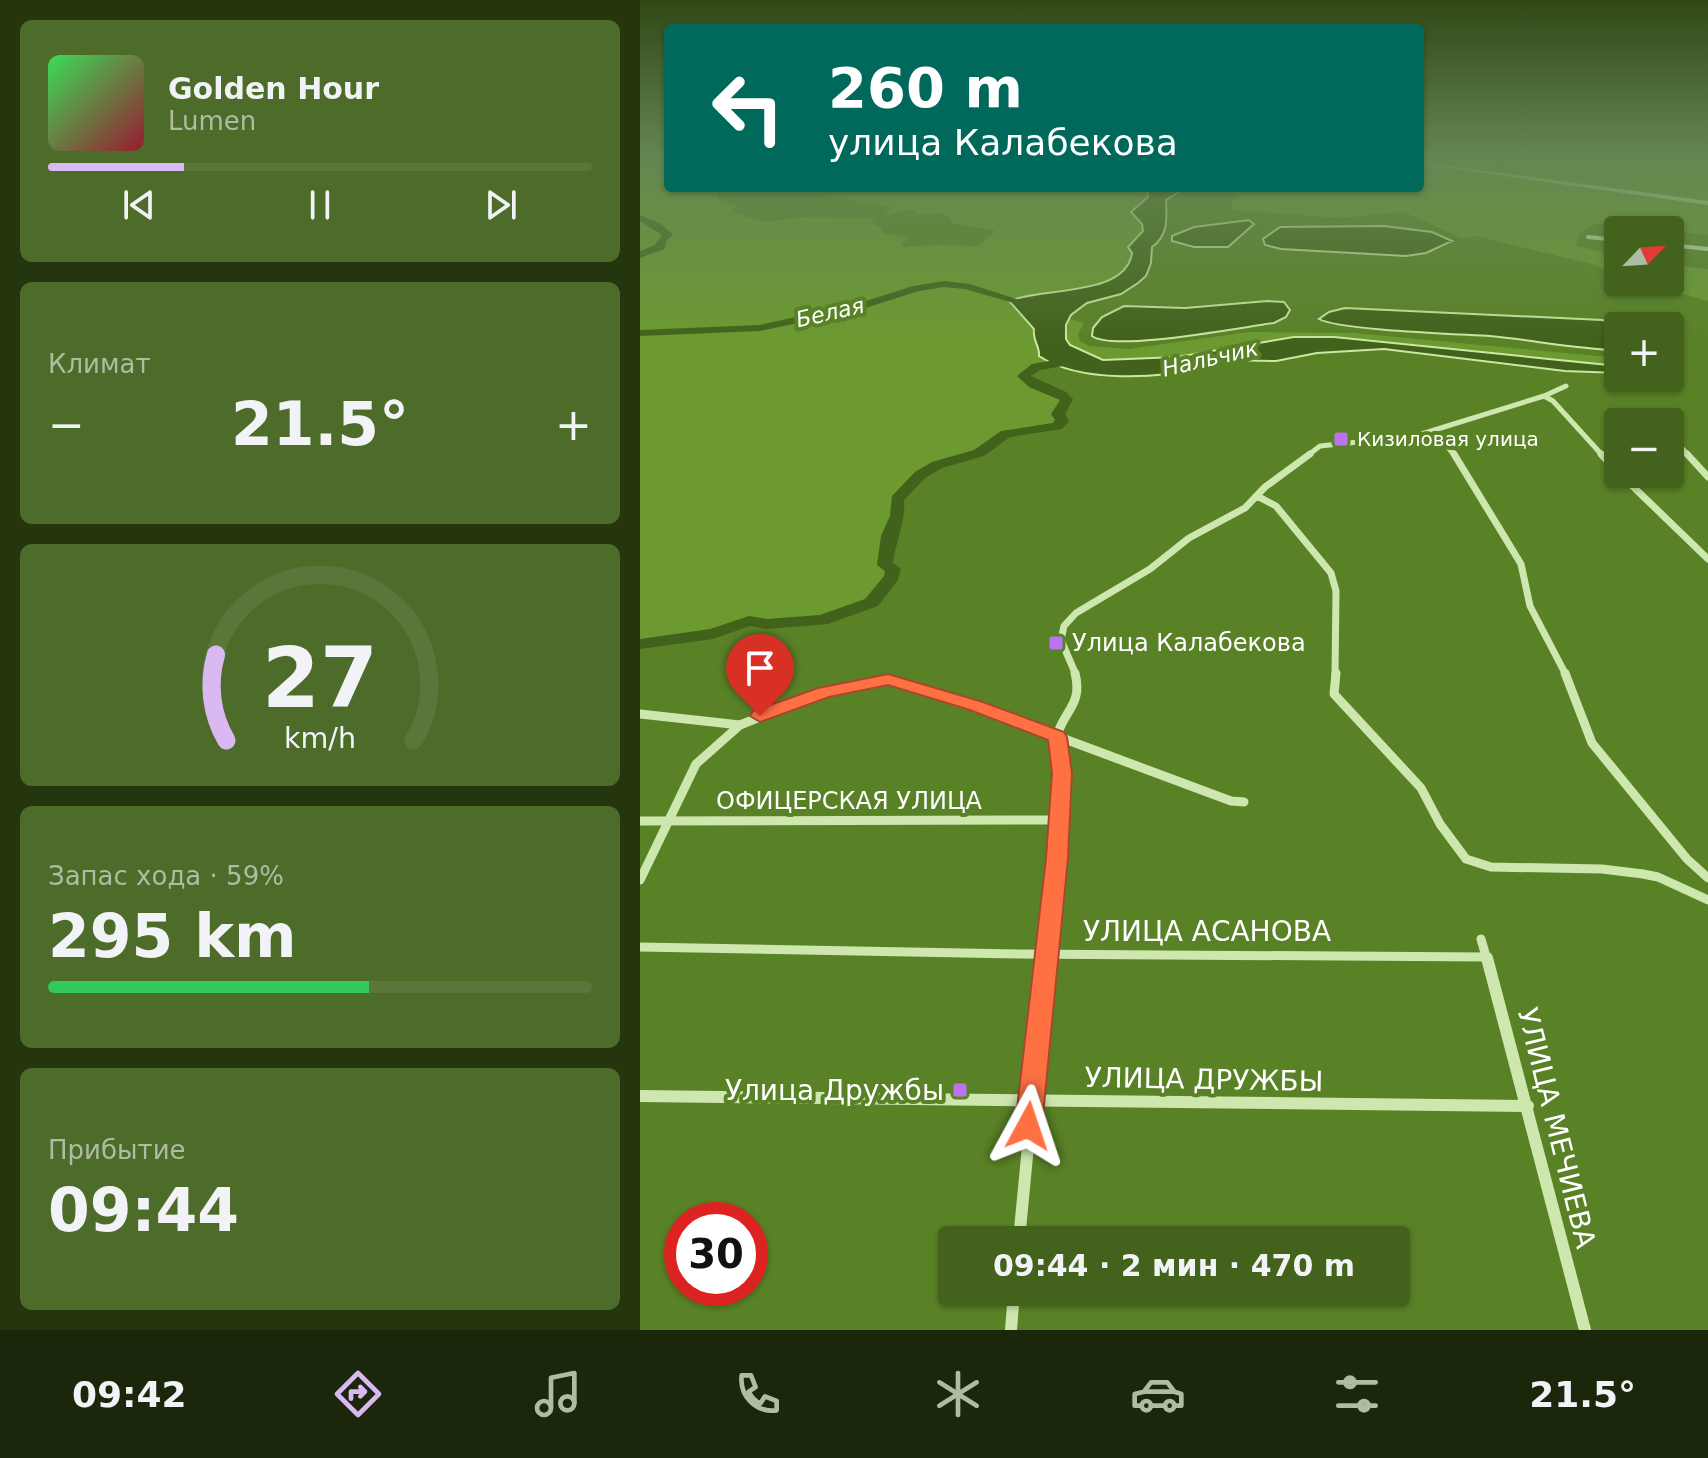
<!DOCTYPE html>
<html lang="ru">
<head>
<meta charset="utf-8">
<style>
	body { margin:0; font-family:"DejaVu Sans",sans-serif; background:#4d6b29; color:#f1f3f6; height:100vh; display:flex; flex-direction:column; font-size:30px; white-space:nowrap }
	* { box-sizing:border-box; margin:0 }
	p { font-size:26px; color:#afbca3 }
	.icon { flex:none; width:44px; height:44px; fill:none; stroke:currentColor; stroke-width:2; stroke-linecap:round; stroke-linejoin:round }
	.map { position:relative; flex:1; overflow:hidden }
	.sheet { display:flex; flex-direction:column; gap:20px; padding:20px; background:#25360f; width:640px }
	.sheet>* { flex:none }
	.hud { position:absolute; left:24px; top:24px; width:760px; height:168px; border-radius:8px; box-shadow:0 2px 6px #0004; background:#00695c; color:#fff; overflow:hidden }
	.needle { width:52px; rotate:65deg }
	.tools { position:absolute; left:964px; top:216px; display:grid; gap:16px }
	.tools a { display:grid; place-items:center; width:80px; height:80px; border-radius:8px; background:#43621c; box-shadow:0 2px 6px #0004; font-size:40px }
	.speed { position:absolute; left:24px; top:1202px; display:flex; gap:16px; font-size:40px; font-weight:700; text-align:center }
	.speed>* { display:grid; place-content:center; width:104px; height:104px; border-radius:50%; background:#43621c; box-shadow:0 2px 6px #0004; line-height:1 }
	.speed .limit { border:12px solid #d22; background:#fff; color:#111 }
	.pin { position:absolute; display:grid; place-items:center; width:68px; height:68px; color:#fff; margin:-82px -34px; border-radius:50% 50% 50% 0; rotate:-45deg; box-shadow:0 0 8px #0007 }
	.pin .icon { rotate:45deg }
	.me { position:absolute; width:88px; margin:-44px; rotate:5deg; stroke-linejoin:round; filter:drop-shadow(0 0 6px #0008) }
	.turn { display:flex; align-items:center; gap:28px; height:168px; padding:0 32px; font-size:36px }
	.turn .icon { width:104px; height:104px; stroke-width:2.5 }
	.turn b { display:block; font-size:56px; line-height:68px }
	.big { font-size:60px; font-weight:700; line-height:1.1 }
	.sheet .tile { flex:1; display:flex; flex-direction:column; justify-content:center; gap:12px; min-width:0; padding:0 28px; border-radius:12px; background:#4d6b29 }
	.sheet .dial { align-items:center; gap:0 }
	.dial svg { height:208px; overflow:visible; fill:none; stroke:#5b763b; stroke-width:7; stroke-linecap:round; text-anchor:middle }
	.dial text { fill:#f1f3f6; stroke:none }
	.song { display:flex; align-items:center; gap:24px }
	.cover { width:96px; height:96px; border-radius:12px; background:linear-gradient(135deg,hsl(130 70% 55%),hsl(350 70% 35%)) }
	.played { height:8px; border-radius:4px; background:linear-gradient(90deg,#dab9f3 25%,#5b763b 25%) }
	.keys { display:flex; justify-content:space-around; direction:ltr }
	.heat { display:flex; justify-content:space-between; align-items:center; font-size:44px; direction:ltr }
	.charge { height:12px; border-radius:6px; background:linear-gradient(90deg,#34c759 59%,#5b763b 0) }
	.trip { position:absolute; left:298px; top:1226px; width:472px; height:80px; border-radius:8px; background:#43621c; box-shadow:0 2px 6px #0004; font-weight:700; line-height:80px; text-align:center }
	.dock { display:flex; height:128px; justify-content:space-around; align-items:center; background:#1b270b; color:#afbca3 }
	.dock .icon { width:56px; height:56px }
	.dock .current { color:#dab9f3 }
	.dock b { font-size:36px; color:#f1f3f6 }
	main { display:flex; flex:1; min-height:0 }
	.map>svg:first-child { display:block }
	.green { fill:#6c9a30 }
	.water { fill:#41621a; stroke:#cae8a2; stroke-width:2 }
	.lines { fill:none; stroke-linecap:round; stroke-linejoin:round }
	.river { fill:#41621a; fill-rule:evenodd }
	.minor-far4 { stroke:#cee7ae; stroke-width:4 }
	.minor-far3 { stroke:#cee7ae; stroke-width:5 }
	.minor-far2 { stroke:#cee7ae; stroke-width:7 }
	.minor-far1 { stroke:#cee7ae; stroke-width:9 }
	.minor { stroke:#cee7ae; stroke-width:12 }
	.tertiary { fill:#cee7ae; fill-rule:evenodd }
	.route { fill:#ff7043; stroke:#a6492c; stroke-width:2 }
	.poi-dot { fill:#bd73f0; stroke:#598226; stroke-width:3 }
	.labels { text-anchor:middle; stroke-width:8; stroke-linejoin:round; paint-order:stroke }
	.far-poi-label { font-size:20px; fill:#fff; stroke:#598226; text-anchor:start }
	.far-water-label { font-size:22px; font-style:italic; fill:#fff; stroke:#598226 }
	.poi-label { font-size:24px; fill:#fff; stroke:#598226; text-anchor:start }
	.street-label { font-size:24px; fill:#fff; stroke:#598226 }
	.near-street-label { font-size:28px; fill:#fff; stroke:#598226 }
	.near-poi-label { font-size:28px; fill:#fff; stroke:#598226; text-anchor:end }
</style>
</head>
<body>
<main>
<section class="sheet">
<div class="tile">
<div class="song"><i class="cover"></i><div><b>Golden Hour</b><p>Lumen</p></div></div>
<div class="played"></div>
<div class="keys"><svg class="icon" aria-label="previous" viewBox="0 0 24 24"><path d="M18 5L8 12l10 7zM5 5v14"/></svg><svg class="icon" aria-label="pause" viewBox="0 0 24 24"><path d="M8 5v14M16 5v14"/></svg><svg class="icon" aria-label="next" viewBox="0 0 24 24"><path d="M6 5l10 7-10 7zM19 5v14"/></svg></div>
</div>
<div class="tile"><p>Климат</p>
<div class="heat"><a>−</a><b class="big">21.5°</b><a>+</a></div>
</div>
<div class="tile dial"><svg viewBox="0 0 100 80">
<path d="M14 69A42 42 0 1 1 86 69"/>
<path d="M14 69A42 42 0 0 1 10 36" stroke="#dab9f3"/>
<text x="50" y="56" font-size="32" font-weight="700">27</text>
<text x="50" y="72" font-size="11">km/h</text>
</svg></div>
<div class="tile"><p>Запас хода · 59%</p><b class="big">295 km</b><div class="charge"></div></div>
<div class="tile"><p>Прибытие</p><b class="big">09:44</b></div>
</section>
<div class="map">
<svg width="1068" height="1330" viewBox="0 0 1068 1330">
	<rect width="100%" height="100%" fill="#598226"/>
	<path class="green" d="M 780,157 L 811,157 L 862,164 L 863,157 L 1068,157 L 1068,235 L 955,224 L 939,234 L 936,246 L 978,255 L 978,276 L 955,265 L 836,236 L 824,239 L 764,212 L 700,218 L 592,210 L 592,201 L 599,197 L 574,188 L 780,188 Z
		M 0,166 L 28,166 L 28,188 L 76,188 L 78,199 L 97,206 L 91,212 L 124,222 L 162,217 L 235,218 L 231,223 L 241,228 L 242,233 L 269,238 L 261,245 L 264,247 L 295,245 L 338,246 L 356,231 L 313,223 L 309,216 L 301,213 L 279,215 L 272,209 L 242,216 L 254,207 L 183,196 L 218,188 L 521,188 L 507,191 L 508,197 L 491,211 L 502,224 L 503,231 L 488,247 L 492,253 C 485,304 400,279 370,304 L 394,329 L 393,336 L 410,363 L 416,365 L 396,367 L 383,376 C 395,391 413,386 427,399 L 418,414 L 422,421 L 417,426 C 401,431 384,429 368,434 C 356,438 352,446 342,451 C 313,467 284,462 260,494 C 254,501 259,514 256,524 C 250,538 242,549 245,565 L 253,569 C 252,587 238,588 232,602 L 182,620 L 102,622 L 73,634 L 27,638 L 3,644 L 0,644 Z
		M 1030,265 L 1068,269 L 1068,301 L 1000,282 L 1030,282 Z
		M 429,319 L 444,323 L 438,334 L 440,341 L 449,346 L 488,349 L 609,332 L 714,333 L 978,358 L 978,366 L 675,336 L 605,343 L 537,357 L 462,360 L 430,345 L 426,339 Z"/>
	<path class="water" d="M 522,188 L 546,188 L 526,200 C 527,219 528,236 512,247 L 511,263 L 506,276 L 498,283 L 481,294 L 447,303 L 431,315 L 426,325 L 426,339 L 430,345 L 463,360 L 537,357 L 654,337 L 694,337 L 978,366 L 978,373 L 925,371 L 744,349 L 677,353 L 636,361 L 582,360 L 569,364 L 566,368 C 519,378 441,384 399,356 C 400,346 392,340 394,329 L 369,301 C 403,287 486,297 492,253 L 488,247 L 503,231 L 502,224 L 491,212 L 508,197 L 507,191 Z
		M 609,220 L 614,224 L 588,247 L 554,247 L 532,241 L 532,236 L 554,227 Z
		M 744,226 L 792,232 L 812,241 L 786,253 L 766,256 L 641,249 L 625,245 L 623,239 L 640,227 Z
		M 627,301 L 644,302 L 650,310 L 646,317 L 634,323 C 602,327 473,352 452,336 L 453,328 L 462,317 L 484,306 L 545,308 Z
		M 705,308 L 962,320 L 985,326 L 978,326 L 978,350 C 935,349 893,340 850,336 C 819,334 698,330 679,319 L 689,312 Z"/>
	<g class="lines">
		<path class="river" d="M 0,215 L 21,224 L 33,235 L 27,240 L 24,249 L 0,258 L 0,251 L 15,245 L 22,235 L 0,221 Z
			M 304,281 L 330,284 L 383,301 L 377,304 L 325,289 L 304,287 L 279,291 L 216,311 L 119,331 L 0,336 L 0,330 L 119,325 L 213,305 L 273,286 Z
			M 437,356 L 441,357 L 441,363 L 400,370 L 391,376 L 426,392 L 433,399 L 425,414 L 429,421 L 422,429 L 370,437 L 344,456 L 302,468 L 285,478 L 264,500 C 266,521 256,541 253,563 L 261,569 L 258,580 L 238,606 L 188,624 L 127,629 L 110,626 L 73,639 L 0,649 L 0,639 L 70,629 L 109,616 L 127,619 L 180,615 L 225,599 L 244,576 L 245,571 L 237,565 L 241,536 L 250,516 L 252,496 L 275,472 L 292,462 L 334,450 L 361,431 L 413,423 L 415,420 L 411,414 L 420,400 L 389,387 L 377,376 L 392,364 Z"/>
		<path class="minor-far4" d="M 948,237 L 978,240
			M 1030,245 L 1068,249"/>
		<path class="minor-far3" d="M 904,396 L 913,401 L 963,456
			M 794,431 L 815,456
			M 1030,435 L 1049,456
			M 667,456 L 680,446 L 775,436 L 904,396 L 926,386"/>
		<path class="minor-far2" d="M 814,454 L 881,564 L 890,606 L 926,675
			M 961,454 L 978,472
			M 1047,454 L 1068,477
			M 980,474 L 1068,559
			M 617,496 L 636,506 L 691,573 L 696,591 L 695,675
			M 436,675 L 421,640 L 424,626 L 436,613 L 510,569 L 549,538 L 605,508 L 625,487 L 670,454"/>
		<path class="minor-far1" d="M 696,673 L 694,694 L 781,788 L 800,824 L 826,859 L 851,867 L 962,869 L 1003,874 L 1018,877 L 1068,900
			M 925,673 L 952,743 L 1047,859 L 1068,878
			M 0,714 L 100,725 L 170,697 L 248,679 L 336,706 L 591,801 L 604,802
			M 0,821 L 418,820
			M 0,880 L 56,764 L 100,725
			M 841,939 L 847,960
			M 0,947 L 378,954 L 846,957
			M 406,960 C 412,900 418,840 422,779 C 422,766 414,749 417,736 C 424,710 443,705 435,673"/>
		<path class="minor" d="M 847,958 L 945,1330
			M 0,1096 L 888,1106
			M 379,1240 L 406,958
			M 371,1330 L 374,1292"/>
		<path class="tertiary" d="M 780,162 L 1068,201 L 1068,205 L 780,164 Z"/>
	</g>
	<linearGradient id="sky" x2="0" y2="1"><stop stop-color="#314815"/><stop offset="0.46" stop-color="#648752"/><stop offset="1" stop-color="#648752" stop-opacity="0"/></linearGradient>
	<rect width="1068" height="343" fill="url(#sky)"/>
	<path class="route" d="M 248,674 L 343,702 L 424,732 L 427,737 L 432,773 L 428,858 L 402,1126 L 398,1135 L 388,1138 L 379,1135 L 375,1126 L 406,858 L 412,773 L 408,740 L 330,710 L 248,685 L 189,697 L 120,722 L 110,716 L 113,711 L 178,688 Z"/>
	<g class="poi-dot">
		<rect x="693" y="431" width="16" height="16" rx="4"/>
		<rect x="408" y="635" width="16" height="16" rx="4"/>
		<rect x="312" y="1082" width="16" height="16" rx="4"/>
	</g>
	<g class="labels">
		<g class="far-poi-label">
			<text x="717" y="446">Кизиловая улица</text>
		</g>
		<g class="far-water-label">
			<text transform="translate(190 312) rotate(-13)" y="8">Белая</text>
			<text transform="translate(570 358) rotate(-13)" y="8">Нальчик</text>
		</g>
		<g class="poi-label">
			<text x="432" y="651">Улица Калабекова</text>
		</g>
		<g class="street-label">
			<text x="209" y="809">ОФИЦЕРСКАЯ УЛИЦА</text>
		</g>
		<g class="near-street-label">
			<text x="567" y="941">УЛИЦА АСАНОВА</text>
			<text transform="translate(564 1079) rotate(1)" y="10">УЛИЦА ДРУЖБЫ</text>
			<text transform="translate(917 1128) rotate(76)" y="10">УЛИЦА МЕЧИЕВА</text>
		</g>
		<g class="near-poi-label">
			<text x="304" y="1100">Улица Дружбы</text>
		</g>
	</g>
</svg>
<div class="tools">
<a><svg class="needle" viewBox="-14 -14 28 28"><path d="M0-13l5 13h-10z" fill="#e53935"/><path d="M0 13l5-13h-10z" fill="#afbca3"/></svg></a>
<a>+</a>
<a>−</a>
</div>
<div class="speed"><div class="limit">30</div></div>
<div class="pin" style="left:120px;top:716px;background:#d93025"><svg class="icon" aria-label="arrive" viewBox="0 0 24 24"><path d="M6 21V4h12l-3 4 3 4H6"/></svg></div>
<svg class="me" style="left:388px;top:1126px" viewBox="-20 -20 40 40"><path d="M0-17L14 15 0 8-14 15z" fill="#ff7043" stroke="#fff" stroke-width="4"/></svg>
<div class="trip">09:44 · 2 мин · 470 m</div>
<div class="hud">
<div class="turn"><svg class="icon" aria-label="left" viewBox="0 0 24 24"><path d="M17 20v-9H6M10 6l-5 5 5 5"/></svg><div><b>260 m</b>улица Калабекова</div></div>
</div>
</div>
</main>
<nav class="dock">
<b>09:42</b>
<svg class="icon current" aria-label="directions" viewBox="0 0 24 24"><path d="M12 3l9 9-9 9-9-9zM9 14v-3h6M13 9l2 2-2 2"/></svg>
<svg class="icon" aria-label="music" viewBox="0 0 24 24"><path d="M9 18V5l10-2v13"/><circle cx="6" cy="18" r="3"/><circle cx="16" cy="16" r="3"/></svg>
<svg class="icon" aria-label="phone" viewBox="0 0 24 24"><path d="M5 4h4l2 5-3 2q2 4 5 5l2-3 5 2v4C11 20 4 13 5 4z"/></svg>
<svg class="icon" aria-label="climate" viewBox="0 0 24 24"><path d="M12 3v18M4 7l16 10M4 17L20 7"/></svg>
<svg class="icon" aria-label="car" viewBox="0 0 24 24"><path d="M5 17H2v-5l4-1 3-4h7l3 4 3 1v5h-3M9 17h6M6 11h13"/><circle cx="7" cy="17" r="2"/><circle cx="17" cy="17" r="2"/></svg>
<svg class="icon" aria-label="filters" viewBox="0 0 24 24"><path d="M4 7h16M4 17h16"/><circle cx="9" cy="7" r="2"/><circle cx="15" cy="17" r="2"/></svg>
<b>21.5°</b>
</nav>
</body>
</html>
